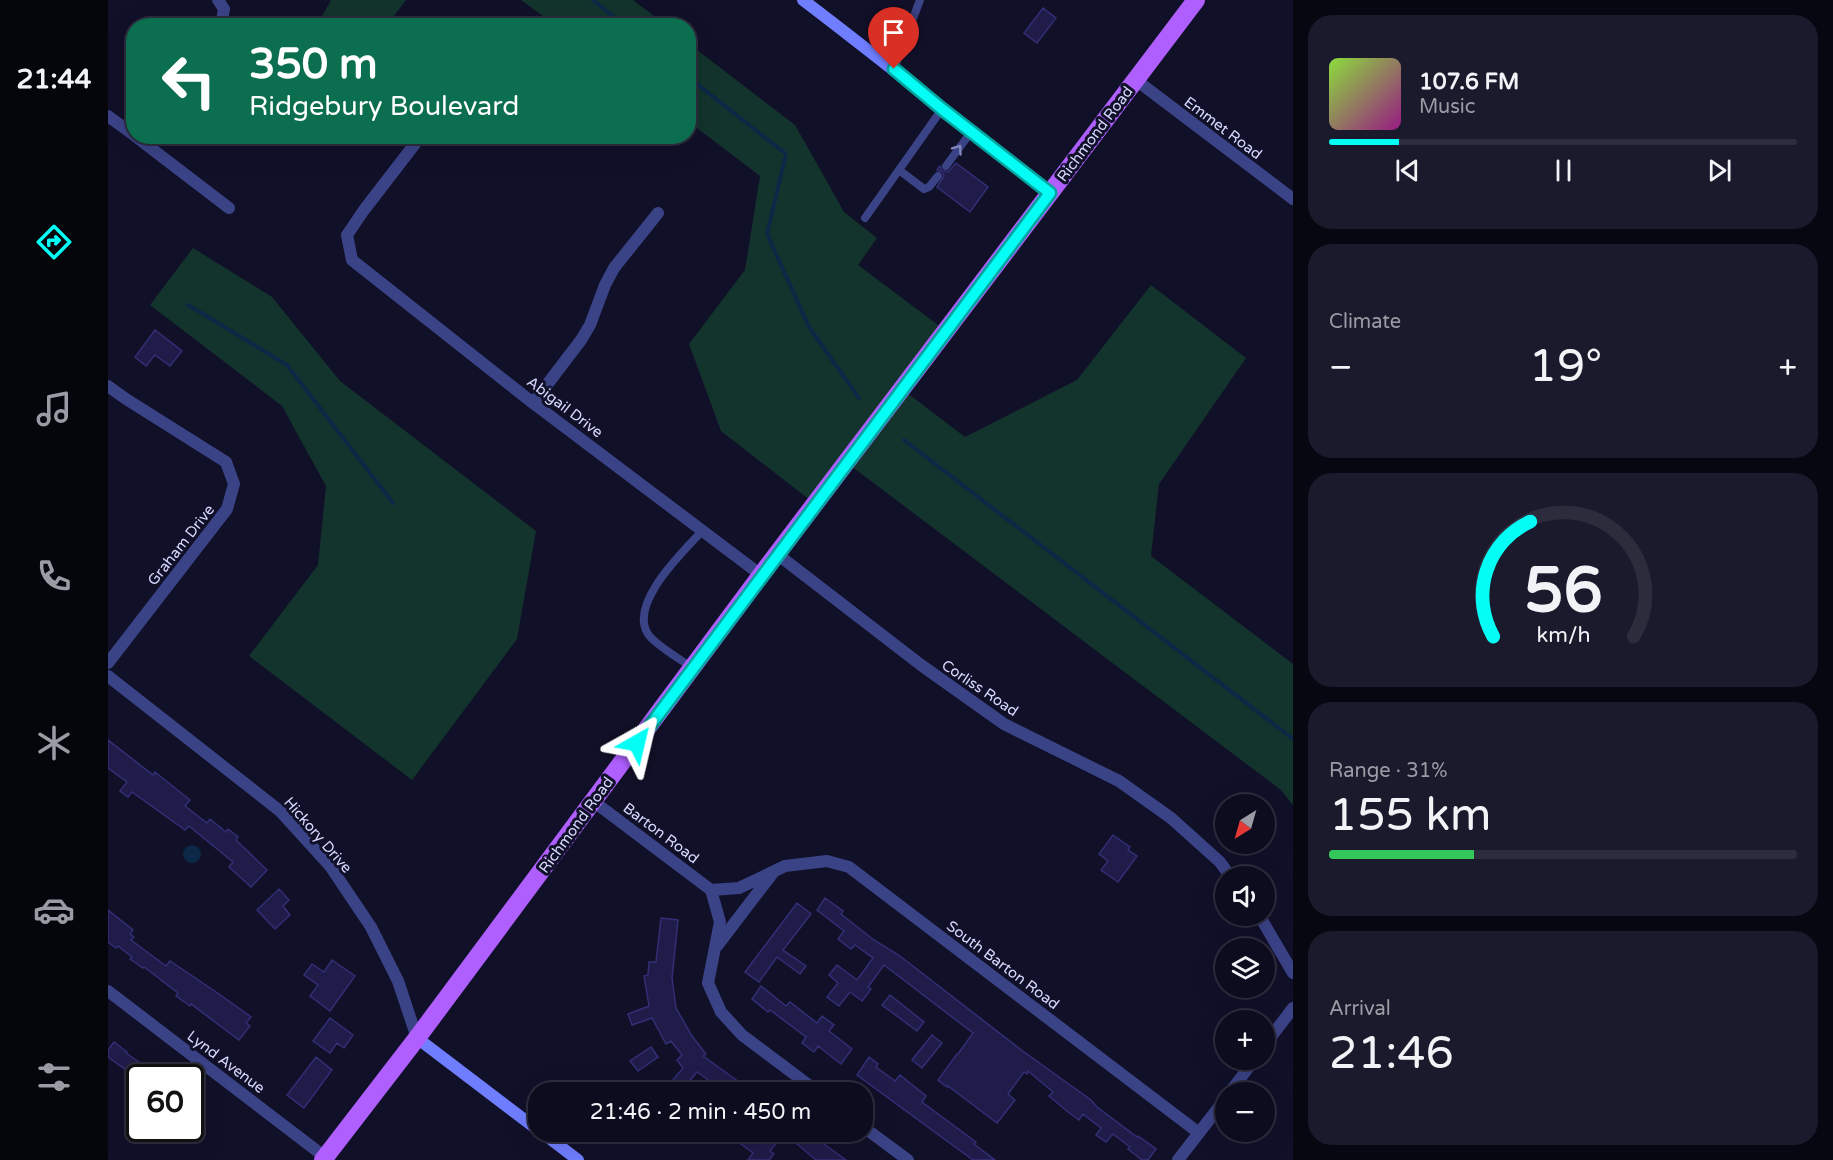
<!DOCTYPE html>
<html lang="en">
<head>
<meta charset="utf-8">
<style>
	body { margin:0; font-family:"Varela Round",sans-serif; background:#1b1a2c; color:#f1f3f6; height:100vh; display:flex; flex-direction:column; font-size:22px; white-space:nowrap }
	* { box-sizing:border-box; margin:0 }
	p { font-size:20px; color:#9a9ba4 }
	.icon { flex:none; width:33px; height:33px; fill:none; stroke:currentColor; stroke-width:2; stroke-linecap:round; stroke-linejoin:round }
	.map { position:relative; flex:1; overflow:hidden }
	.panel { display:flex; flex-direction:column; gap:15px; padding:15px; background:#070711; width:540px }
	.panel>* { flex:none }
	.banner { position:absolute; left:18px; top:18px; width:570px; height:126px; border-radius:24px; box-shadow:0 6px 24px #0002,0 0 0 2px #2d2c3d; background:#0b6e4f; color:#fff; overflow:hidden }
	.needle { width:39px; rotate:217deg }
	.tools { position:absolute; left:1107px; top:794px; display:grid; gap:12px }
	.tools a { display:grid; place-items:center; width:60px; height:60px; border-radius:50%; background:#0d0c1f; box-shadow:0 6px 24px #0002,0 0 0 2px #2d2c3d; font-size:30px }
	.speed { position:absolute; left:18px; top:1064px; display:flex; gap:12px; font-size:30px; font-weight:700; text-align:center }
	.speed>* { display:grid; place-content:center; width:78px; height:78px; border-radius:50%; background:#0d0c1f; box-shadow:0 6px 24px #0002,0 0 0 2px #2d2c3d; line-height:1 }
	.speed .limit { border:3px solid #111; border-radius:9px; background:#fff; color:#111 }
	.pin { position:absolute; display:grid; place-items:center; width:51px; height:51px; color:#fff; margin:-62px -26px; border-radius:50% 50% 50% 0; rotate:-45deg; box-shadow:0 0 6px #0007 }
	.pin .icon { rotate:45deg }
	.me { position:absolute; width:66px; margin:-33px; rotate:37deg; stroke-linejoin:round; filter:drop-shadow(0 0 4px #0008) }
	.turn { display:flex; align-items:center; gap:21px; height:126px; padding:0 24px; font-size:27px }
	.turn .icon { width:78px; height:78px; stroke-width:2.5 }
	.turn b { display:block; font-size:42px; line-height:51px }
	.big { font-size:45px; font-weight:600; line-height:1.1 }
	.panel .card { flex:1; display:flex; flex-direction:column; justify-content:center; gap:9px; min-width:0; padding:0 21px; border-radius:24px; background:#1b1a2c }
	.panel .dial { align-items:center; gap:0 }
	.dial svg { height:156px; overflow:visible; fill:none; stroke:#2d2c3d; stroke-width:7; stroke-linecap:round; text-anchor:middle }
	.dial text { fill:#f1f3f6; stroke:none }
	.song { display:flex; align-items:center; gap:18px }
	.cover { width:72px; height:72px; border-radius:9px; background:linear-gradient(135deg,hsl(90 70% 55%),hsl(310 70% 35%)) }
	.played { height:6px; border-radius:3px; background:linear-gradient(90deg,#04fef6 15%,#2d2c3d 15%) }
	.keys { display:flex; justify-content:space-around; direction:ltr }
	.heat { display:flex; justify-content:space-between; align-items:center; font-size:33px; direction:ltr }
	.charge { height:9px; border-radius:4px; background:linear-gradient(90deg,#34c759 31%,#2d2c3d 0) }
	.trip { position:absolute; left:420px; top:1082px; width:345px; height:60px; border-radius:24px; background:#0d0c1f; box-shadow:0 6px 24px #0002,0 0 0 2px #2d2c3d; font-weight:600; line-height:60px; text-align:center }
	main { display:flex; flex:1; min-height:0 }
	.tabs { display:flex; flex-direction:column; width:108px; justify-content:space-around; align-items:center; background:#05050c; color:#9a9ba4 }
	.tabs .icon { width:42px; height:42px }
	.tabs .active { color:#04fef6 }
	.tabs b { font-size:27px; color:#f1f3f6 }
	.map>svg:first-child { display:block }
	.green { fill:#13332d }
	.water { fill:#0b2947 }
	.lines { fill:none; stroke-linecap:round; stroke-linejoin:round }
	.stream { stroke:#0b2947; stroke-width:4 }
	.building { fill:#1f1c49; stroke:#332e75; stroke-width:1.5 }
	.lane { stroke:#3b4387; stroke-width:8 }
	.street { stroke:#3b4387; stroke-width:12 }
	.secondary { stroke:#6f7eff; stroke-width:12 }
	.primary { stroke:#ae5ffe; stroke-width:18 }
	.oneway { stroke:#8286bd }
	.route-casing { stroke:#03a5a0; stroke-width:15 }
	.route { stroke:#04fef6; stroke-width:10 }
	.labels { text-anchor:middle; stroke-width:6; stroke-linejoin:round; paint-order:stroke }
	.street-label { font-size:15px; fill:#d8d8ff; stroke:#111029 }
</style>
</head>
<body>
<main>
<nav class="tabs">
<b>21:44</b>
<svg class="icon active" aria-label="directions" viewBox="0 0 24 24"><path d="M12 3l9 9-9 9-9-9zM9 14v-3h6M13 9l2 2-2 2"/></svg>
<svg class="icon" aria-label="music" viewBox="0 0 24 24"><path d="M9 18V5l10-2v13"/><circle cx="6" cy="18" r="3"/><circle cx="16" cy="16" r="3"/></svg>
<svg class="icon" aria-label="phone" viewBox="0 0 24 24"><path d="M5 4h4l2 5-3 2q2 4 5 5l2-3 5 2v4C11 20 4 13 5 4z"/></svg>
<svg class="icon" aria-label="climate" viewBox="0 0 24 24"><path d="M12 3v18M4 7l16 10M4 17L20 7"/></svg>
<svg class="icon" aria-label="car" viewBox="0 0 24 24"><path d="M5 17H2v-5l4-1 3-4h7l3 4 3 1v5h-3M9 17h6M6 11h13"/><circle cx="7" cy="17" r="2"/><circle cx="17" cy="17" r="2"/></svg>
<svg class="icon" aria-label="filters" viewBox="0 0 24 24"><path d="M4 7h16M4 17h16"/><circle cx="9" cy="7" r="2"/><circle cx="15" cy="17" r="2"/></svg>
</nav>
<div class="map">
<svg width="1185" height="1160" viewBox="0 0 1185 1160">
	<rect width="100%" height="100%" fill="#111029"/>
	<path class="green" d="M 223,0 L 298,0 L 279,25 L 209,25 Z
		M 413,0 L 525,0 L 558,25 L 447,25 Z
		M 580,43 L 687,125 L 736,212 L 769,238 L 750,265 L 838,331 L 794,389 L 857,437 L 969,380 L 1043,285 L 1138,358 L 1051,484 L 1043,556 L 1185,664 L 1185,805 L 1173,790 L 739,463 L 707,504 L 613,431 L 581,344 L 637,270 L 652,176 L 581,122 Z
		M 85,248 L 164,297 L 232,381 L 428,531 L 409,639 L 304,780 L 141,656 L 210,565 L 218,486 L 174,406 L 42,305 Z"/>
	<path class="water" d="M75 854a9 9 0 1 1 18 0a9 9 0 1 1-18 0Z"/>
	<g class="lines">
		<path class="stream" d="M 485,0 L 517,26
			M 580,77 L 678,154 L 659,234 L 701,327 L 751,398
			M 80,305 L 179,365 L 285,503
			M 796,440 L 1185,739"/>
	</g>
	<path class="building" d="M 935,8 L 948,18 L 929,43 L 916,33 Z
		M 848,163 L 880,187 L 862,212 L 829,187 L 836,176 L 834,172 L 829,170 L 832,166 L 834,170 L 840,172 Z
		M 47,330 L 74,351 L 62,366 L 47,355 L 38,366 L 27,357 Z
		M 0,740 L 45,775 L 47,772 L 82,800 L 77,806 L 99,823 L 102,819 L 118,832 L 120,829 L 130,837 L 128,840 L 159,870 L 143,887 L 121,867 L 125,862 L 81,826 L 77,830 L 24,792 L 20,797 L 12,791 L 19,782 L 0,768 Z
		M 1005,835 L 1022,847 L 1020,850 L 1029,856 L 1010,882 L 993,870 L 1000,861 L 991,854 Z
		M 171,889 L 181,900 L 175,906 L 182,915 L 167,929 L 149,910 Z
		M 717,898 L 735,911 L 733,914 L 738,918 L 766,940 L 792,956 L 912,1049 L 983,1100 L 989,1107 L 1029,1137 L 1030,1136 L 1048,1149 L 1040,1160 L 1034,1160 L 1020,1149 L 1022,1147 L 1005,1134 L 998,1142 L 988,1135 L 993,1128 L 975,1114 L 971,1120 L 960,1112 L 941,1096 L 945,1092 L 920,1071 L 919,1074 L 916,1072 L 900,1094 L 907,1100 L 889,1123 L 840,1086 L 839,1087 L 830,1080 L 849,1054 L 850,1054 L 865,1033 L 776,965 L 760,987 L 763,989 L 754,1001 L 742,992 L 731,1006 L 719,997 L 730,983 L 721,975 L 729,965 L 749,980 L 765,958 L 747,945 L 743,949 L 730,939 L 736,931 L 709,910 Z
		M 689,903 L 703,914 L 675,950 L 698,966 L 692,974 L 669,957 L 651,982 L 637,972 Z
		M 0,910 L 25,930 L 22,934 L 26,937 L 23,940 L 58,966 L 62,961 L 111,994 L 143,1017 L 138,1023 L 142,1026 L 131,1040 L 83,1004 L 82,1006 L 68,996 L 70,993 L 36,967 L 35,968 L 22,959 L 24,957 L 10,946 L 8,948 L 0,942 Z
		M 553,918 L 570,920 L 564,978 L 568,1008 L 584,1036 L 598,1054 L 595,1056 L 645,1092 L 617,1092 L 589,1072 L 572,1092 L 566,1092 L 560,1086 L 575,1068 L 569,1060 L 574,1055 L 563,1041 L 558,1044 L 544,1018 L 524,1025 L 520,1014 L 541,1006 L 536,976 L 540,975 L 541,962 L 548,962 Z
		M 224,960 L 247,976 L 222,1011 L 202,996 L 210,985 L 196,975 L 204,964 L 216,972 Z
		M 653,986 L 678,1006 L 682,1002 L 709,1023 L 714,1016 L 726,1025 L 721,1031 L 744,1049 L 733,1064 L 710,1046 L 706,1052 L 694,1043 L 698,1037 L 662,1010 L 660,1012 L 644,999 Z
		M 782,995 L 816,1022 L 809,1031 L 774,1005 Z
		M 222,1018 L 245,1035 L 236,1048 L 229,1043 L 222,1053 L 205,1041 Z
		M 824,1035 L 834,1043 L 814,1068 L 804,1060 Z
		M 6,1042 L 19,1052 L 18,1053 L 52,1077 L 28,1077 L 0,1057 L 0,1050 Z
		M 543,1047 L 550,1057 L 530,1071 L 522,1061 Z
		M 208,1057 L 224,1070 L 196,1108 L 179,1095 Z
		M 761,1057 L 770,1064 L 768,1067 L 787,1081 L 792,1075 L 818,1096 L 814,1102 L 868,1142 L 866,1144 L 887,1160 L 865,1160 L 749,1075 Z
		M 633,1131 L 701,1131 L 709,1139 L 738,1160 L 708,1160 L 676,1133 L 662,1151 L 666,1154 L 661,1160 L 640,1160 L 645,1153 L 626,1139 Z"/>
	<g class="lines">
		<path class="lane" d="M 786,69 L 812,0
			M 838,166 L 863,132
			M 791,170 L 816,189 L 821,187 L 830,176
			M 757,218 L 834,109
			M 583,667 C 572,659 546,644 540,634 C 520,603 576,551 595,530"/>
		<path class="street" d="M 110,0 L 116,9 L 113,26
			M 1028,80 L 1185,199
			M 0,116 L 26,135
			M 27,136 L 121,208
			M 313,136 L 256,210 L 239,235 L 244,260 L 425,403 L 653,575
			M 0,386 L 18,399 L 118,462 L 126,484 L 119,509 L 0,663
			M 425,403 L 473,340 L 482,325 L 497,285 L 506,268 L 550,213
			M 669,554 L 813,665 L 896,724 L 1011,781 L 1063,818 L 1112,862 L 1122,876
			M 0,676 L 172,811 L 222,866 L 263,927 L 290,981 L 309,1038
			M 485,801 L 603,890
			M 603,890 L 631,888 L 677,866 L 719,861 L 741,867 L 1091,1133
			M 603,890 L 612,922 L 600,983 L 613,1012 L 634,1035 L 710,1092
			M 1151,915 L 1185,973
			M 609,946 L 664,874
			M 0,991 L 217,1157
			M 1156,1046 L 1185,1008
			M 1122,1092 L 1147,1059
			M 754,1126 L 800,1160
			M 1070,1160 L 1118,1098"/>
		<path class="secondary" d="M 695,0 C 778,63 859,129 942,193
			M 309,1038 L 430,1130
			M 432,1131 L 470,1160"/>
		<path class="primary" d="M 215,1160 L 309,1038 L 653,575 L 1088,0"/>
	</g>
	<defs><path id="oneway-chevron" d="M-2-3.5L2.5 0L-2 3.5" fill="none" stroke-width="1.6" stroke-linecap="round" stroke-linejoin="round" transform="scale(1.5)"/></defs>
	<use class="oneway" href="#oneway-chevron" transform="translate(850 149) rotate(-54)"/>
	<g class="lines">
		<defs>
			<path id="route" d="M 529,743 L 942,193 L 834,109 L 786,69"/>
		</defs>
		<use href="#route" class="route-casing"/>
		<use href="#route" class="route"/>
	</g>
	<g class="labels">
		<g class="street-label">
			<text transform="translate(1115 128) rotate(37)" y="5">Emmet Road</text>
			<text transform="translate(987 134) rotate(-53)" y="5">Richmond Road</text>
			<text transform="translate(457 407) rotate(37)" y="5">Abigail Drive</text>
			<text transform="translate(73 545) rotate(-52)" y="5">Graham Drive</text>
			<text transform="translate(872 688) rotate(34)" y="5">Corliss Road</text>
			<text transform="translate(468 825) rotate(-54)" y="5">Richmond Road</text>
			<text transform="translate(553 833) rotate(37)" y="5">Barton Road</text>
			<text transform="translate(210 835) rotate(49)" y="5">Hickory Drive</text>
			<text transform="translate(895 965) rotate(37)" y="5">South Barton Road</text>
			<text transform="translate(118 1062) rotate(37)" y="5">Lynd Avenue</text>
		</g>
	</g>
</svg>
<div class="tools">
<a><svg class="needle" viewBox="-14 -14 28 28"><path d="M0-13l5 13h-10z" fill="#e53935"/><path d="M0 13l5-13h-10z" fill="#9a9ba4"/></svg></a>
<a><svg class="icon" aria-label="sound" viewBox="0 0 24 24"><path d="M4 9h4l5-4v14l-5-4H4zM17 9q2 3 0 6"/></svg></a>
<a><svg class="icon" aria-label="layers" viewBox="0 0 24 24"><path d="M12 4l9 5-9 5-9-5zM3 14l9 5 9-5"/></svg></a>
<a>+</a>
<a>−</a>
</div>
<div class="speed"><div class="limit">60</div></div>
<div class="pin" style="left:786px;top:69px;background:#d93025"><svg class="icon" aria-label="arrive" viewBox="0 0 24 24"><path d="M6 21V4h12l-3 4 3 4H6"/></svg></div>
<svg class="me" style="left:529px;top:743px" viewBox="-20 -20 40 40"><path d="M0-17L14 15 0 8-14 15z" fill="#04fef6" stroke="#fff" stroke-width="4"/></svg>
<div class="trip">21:46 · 2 min · 450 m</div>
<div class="banner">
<div class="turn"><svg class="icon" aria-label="left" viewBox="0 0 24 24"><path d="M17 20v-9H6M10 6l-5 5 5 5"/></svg><div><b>350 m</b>Ridgebury Boulevard</div></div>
</div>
</div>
<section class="panel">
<div class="card">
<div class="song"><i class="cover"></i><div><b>107.6 FM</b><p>Music</p></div></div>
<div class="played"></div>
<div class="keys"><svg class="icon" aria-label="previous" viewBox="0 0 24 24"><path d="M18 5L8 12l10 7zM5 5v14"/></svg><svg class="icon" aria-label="pause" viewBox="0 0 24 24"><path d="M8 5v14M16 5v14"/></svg><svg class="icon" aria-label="next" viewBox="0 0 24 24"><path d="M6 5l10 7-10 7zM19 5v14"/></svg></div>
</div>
<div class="card"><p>Climate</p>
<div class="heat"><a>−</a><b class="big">19°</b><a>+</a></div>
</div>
<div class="card dial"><svg viewBox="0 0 100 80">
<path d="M14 69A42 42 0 1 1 86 69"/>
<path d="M14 69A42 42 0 0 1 33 10" stroke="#04fef6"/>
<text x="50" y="56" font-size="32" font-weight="700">56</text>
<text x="50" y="72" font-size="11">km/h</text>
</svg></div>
<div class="card"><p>Range · 31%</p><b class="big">155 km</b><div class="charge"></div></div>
<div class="card"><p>Arrival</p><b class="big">21:46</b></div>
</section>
</main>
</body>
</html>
